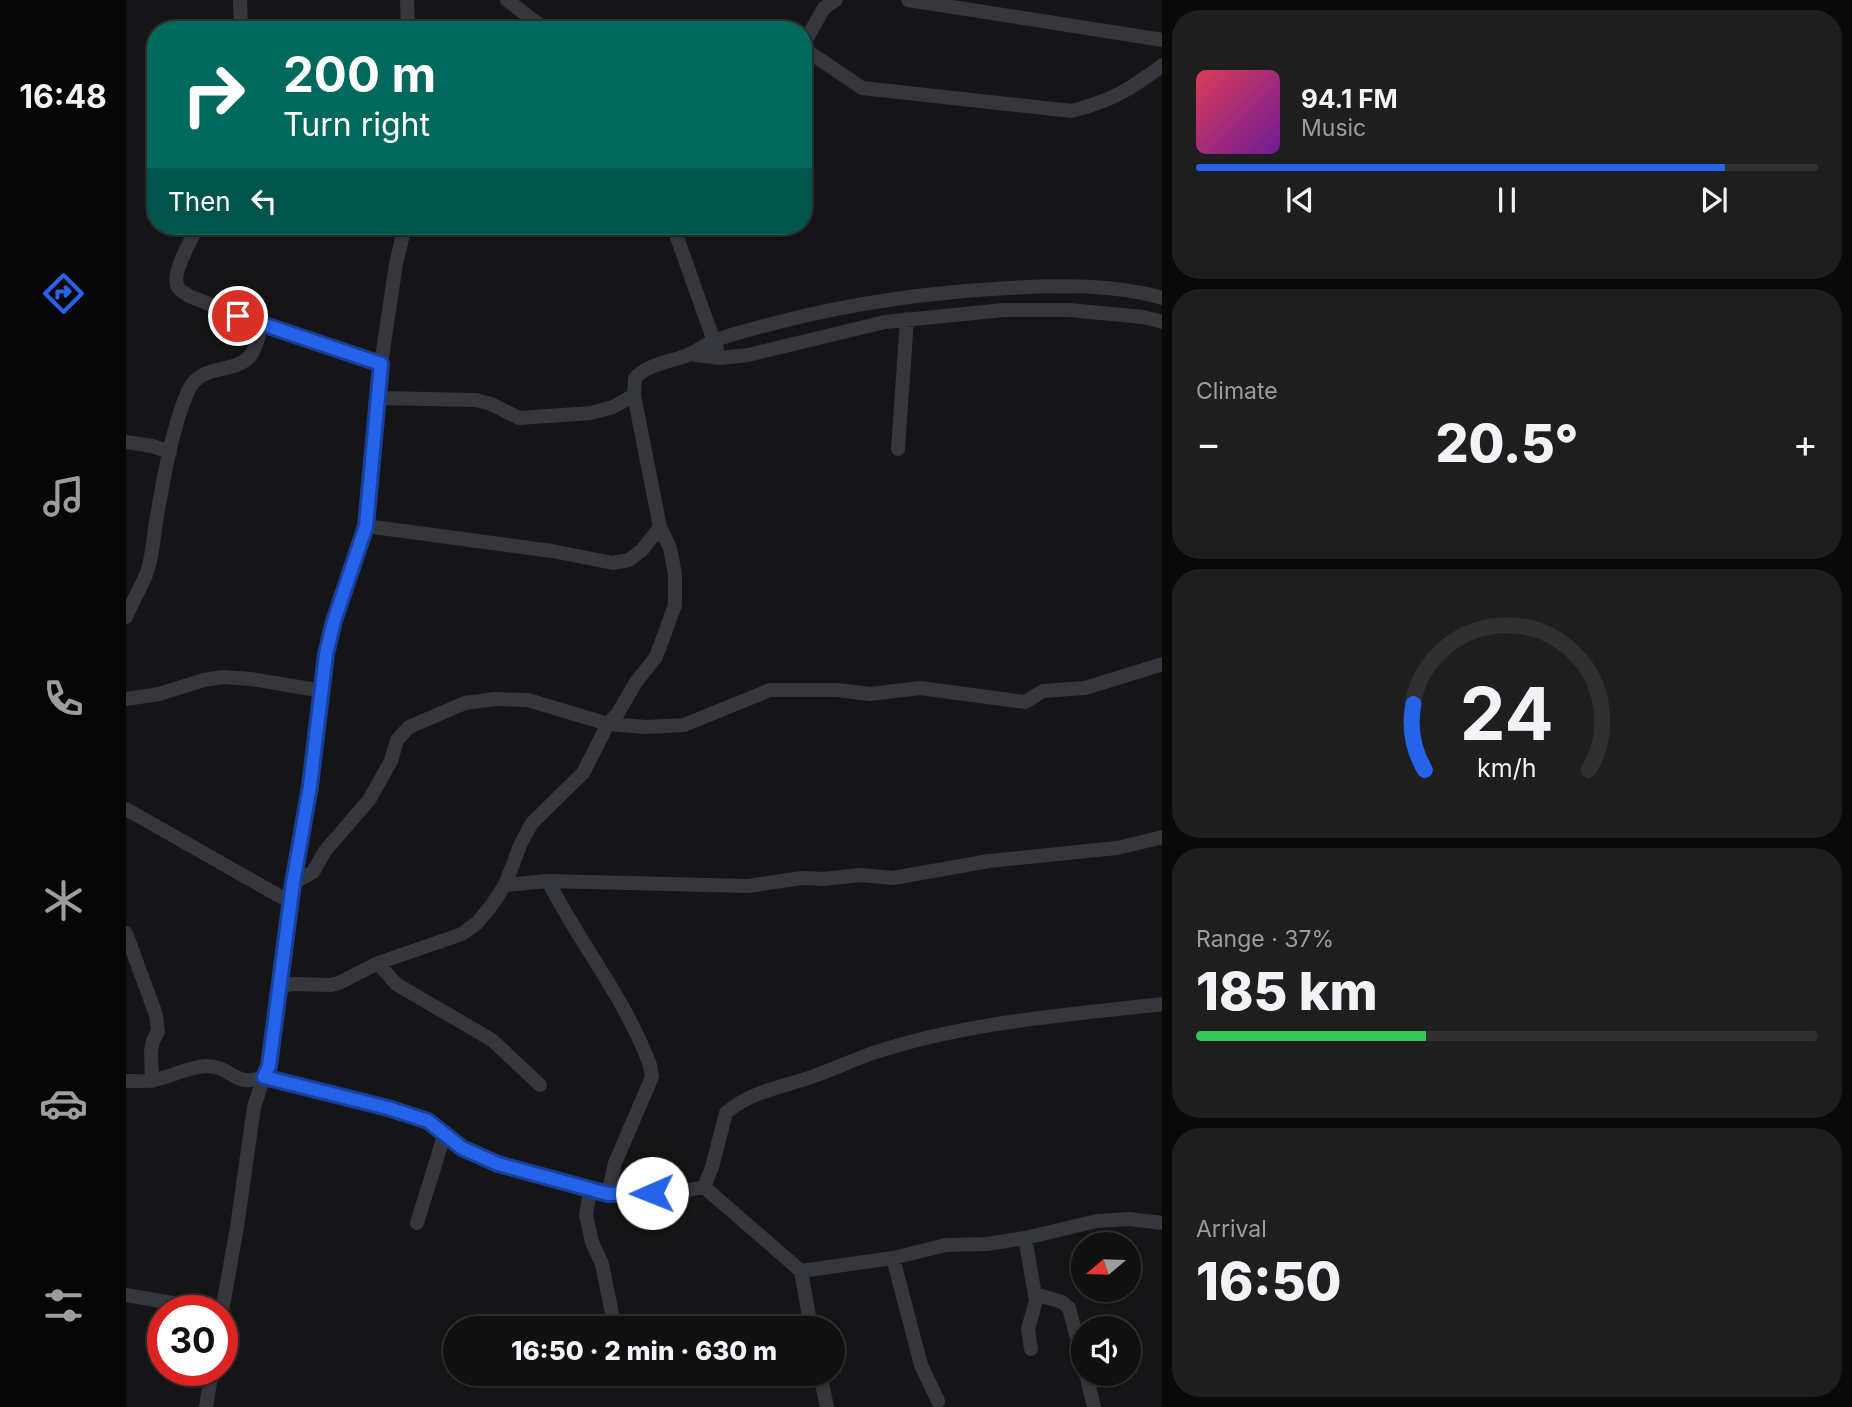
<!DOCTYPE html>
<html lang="en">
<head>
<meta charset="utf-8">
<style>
	body { margin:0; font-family:Inter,sans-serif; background:#1e1e1f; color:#f1f3f6; height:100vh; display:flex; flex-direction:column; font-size:26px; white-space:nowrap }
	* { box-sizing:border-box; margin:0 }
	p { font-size:23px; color:#9c9d9f }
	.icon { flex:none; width:38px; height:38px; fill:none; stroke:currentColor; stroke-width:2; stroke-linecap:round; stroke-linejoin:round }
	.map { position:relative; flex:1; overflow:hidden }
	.drawer { display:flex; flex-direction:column; gap:10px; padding:10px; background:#090909; width:690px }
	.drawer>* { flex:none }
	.banner { position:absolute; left:21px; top:21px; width:665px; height:214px; border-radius:28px; box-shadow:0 2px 5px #0004,0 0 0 2px #303031; background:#00695c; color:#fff; overflow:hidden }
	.needle { width:46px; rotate:251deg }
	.tools { position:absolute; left:945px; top:1232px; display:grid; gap:14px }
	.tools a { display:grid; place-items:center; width:70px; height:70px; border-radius:50%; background:#101011; box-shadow:0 2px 5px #0004,0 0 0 2px #303031; font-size:35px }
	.speed { position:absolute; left:21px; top:1295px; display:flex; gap:14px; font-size:35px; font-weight:700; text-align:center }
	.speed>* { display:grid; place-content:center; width:91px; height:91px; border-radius:50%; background:#101011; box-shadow:0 2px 5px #0004,0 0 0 2px #303031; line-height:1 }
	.speed .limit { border:10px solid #d22; background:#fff; color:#111 }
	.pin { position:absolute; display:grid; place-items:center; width:60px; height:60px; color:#fff; margin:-30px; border:4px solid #fff; border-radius:50%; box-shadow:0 2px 7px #0007 }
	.me { position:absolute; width:77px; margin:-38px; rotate:269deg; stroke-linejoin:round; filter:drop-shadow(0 0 5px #0008) }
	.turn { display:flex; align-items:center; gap:24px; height:147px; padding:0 21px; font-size:32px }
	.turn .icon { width:91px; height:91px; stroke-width:2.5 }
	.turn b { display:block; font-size:49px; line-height:60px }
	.then { display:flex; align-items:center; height:66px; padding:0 21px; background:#0003; gap:14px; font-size:26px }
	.big { font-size:52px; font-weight:800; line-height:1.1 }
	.drawer .card { flex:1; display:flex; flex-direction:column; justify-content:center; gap:10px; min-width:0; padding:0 24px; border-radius:28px; background:#1e1e1f }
	.drawer .dial { align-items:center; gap:0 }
	.dial svg { height:182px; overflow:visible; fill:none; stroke:#303031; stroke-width:7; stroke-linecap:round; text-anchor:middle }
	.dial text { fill:#f1f3f6; stroke:none }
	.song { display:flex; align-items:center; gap:21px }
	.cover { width:84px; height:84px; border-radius:10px; background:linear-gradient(135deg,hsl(350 70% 55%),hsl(280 70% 35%)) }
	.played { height:7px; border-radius:4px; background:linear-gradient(90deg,#2563eb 85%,#303031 85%) }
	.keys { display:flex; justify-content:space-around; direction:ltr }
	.heat { display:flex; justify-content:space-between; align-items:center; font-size:38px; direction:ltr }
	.charge { height:10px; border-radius:5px; background:linear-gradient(90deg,#34c759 37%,#303031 0) }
	.trip { position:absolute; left:317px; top:1316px; width:402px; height:70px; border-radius:35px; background:#101011; box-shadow:0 2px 5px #0004,0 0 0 2px #303031; font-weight:800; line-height:70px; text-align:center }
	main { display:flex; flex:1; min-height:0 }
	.tabs { display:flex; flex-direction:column; width:126px; justify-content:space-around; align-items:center; background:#060607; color:#9c9d9f }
	.tabs .icon { width:49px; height:49px }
	.tabs .active { color:#2563eb }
	.tabs b { font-size:32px; color:#f1f3f6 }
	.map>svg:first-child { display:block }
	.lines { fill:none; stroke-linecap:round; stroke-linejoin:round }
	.minor { stroke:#35373c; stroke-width:14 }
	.route-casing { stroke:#184099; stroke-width:18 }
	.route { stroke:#2563eb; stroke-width:12 }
</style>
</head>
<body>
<main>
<nav class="tabs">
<b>16:48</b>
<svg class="icon active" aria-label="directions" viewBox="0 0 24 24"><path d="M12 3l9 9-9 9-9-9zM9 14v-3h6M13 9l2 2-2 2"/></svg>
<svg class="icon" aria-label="music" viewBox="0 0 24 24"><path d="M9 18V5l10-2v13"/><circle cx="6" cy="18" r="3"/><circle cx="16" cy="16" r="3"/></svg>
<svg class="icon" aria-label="phone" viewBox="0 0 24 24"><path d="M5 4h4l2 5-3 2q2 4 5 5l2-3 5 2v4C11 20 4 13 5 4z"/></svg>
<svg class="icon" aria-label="climate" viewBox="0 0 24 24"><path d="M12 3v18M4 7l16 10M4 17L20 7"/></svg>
<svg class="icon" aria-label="car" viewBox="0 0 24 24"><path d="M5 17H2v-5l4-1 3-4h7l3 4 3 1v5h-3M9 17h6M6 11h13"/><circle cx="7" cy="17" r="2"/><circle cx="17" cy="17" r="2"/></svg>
<svg class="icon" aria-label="filters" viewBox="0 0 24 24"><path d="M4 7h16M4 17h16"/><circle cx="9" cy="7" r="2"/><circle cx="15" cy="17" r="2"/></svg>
</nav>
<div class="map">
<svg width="1037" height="1407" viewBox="0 0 1037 1407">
	<rect width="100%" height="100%" fill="#151517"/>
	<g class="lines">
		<path class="minor" d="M 114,0 L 115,30
			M 281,0 L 282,30
			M 381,0 L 420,30
			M 782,0 L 1037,40
			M 677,45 L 698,8 L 710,0
			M 677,48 L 736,88 L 946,111 C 987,100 1003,90 1037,65
			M 72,226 C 66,238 46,272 51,285 C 52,290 59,293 63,296 L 137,325 L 255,364
			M 547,226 L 591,350
			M 563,354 L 594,358 L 622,355 L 759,322 L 878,310 L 943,310 L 1017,317 L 1037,322
			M 252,398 L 350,400 L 365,404 L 393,418 L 465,413 L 487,407 L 508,395
			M 0,442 L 26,446 L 44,452
			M 772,449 L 781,319
			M 240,526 L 426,551 L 487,563 L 503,560 L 516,550 L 534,527
			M 0,617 C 6,601 17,585 22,569 C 27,552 28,533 31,516 C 38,475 46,429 62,391 C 76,361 108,376 125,355 C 130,348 133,334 137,325
			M 0,699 L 33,694 L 78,680 L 97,677 L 125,679 L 197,691
			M 0,809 L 164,902
			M 422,881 C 454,944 499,998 524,1065 L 526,1077 L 489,1163 L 482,1194
			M 167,883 L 187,872 L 199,851 L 243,800 L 265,761 L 271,740 L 283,727 L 339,703 L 369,699 L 402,700 L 482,724 L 520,727 L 558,725 L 644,690 L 711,690 L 744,694 L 794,688 L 899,702 L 917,691 L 959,688 L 1037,664
			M 379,885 L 422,881 L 622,886 L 676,878 L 698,879 L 734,875 L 767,878 L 863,861 L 991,848 L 1037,837
			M 0,933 L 30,1015 L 32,1031 L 27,1041 L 25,1051 L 26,1081
			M 252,963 L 270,984 L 366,1040 L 414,1085
			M 152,994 L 159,986 L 166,984 L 205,985 L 213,983 L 252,963 L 336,934 L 351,923 L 365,906 L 379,885 L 395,843 L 406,823 L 457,773 L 482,724 L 492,713 L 510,682 L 530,657 L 549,605 L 549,574 L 544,548 L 534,527 L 508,395 L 509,378 C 522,364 544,362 562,355 C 571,351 580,344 590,340 C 612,332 634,327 657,321 C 732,302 806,292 883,288 C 933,285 988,284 1037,298
			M 0,1081 C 9,1081 19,1082 28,1080 C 45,1077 64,1066 81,1066 C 108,1067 107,1088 138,1077 L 143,1066 L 167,883 L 184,786 L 200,654 L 208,621 L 240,526 L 255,364 L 270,264 L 279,226
			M 578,1187 L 586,1167 L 600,1113 C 624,1091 658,1087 688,1076 C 708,1069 727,1060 747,1053 C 840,1022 940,1015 1037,1004
			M 578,1187 L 675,1271 L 685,1328
			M 464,1191 L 460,1215 L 466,1242 L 476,1264 L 486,1314 L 484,1328
			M 291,1223 L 318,1136
			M 899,1238 L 910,1301 L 902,1329 L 905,1349
			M 767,1258 L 795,1365 L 812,1401
			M 675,1271 L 767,1258 L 820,1245 L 861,1244 L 899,1238 L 971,1221 L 1003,1219 L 1037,1223
			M 909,1294 L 936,1302 L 943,1308 L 957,1361
			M 0,1295 L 93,1311
			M 96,1311 L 111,1227 L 128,1107 L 138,1077 L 262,1108 L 302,1121 L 336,1148 L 372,1164 L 464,1191 L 482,1194 L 548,1193 L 578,1187
			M 394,1374 L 437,1379 L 454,1374
			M 694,1374 L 701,1407
			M 960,1374 L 968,1407
			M 80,1407 L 86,1370"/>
	</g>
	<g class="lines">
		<defs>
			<path id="route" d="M 112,316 L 255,364 L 240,526 L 208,621 L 200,654 L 184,786 L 167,883 L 143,1066 L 138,1077 L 262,1108 L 302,1121 L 336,1148 L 372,1164 L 482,1194 L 526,1193"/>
		</defs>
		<use href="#route" class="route-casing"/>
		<use href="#route" class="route"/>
	</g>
</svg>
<div class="tools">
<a><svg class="needle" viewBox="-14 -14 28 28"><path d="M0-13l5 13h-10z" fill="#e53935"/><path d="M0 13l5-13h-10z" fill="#9c9d9f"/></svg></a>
<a><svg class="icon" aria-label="sound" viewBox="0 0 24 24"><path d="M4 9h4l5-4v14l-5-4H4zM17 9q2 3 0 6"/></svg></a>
</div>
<div class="speed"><div class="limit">30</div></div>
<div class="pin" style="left:112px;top:316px;background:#d93025"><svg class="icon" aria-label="arrive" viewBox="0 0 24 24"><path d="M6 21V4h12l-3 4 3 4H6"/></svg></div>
<svg class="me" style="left:526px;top:1193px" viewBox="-20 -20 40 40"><circle r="19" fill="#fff"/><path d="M0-13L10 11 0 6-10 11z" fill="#2563eb"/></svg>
<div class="trip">16:50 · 2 min · 630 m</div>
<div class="banner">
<div class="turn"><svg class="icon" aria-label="right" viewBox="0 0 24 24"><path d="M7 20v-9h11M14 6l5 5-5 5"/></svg><div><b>200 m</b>Turn right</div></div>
<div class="then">Then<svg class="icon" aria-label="left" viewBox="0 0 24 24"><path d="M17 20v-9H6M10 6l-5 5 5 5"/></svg></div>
</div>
</div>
<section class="drawer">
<div class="card">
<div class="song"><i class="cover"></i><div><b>94.1 FM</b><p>Music</p></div></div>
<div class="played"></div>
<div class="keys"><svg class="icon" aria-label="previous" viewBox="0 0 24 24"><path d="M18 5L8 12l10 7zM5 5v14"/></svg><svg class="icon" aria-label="pause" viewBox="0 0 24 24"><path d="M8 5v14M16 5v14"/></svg><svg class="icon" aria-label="next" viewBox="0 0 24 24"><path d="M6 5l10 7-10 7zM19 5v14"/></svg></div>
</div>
<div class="card"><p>Climate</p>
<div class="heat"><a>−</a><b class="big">20.5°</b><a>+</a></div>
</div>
<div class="card dial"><svg viewBox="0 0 100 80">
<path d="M14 69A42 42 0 1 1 86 69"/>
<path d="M14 69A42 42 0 0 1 9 40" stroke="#2563eb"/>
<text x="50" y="56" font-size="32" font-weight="700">24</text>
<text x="50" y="72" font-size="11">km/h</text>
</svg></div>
<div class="card"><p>Range · 37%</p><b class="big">185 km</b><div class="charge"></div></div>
<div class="card"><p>Arrival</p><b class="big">16:50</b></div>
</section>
</main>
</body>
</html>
